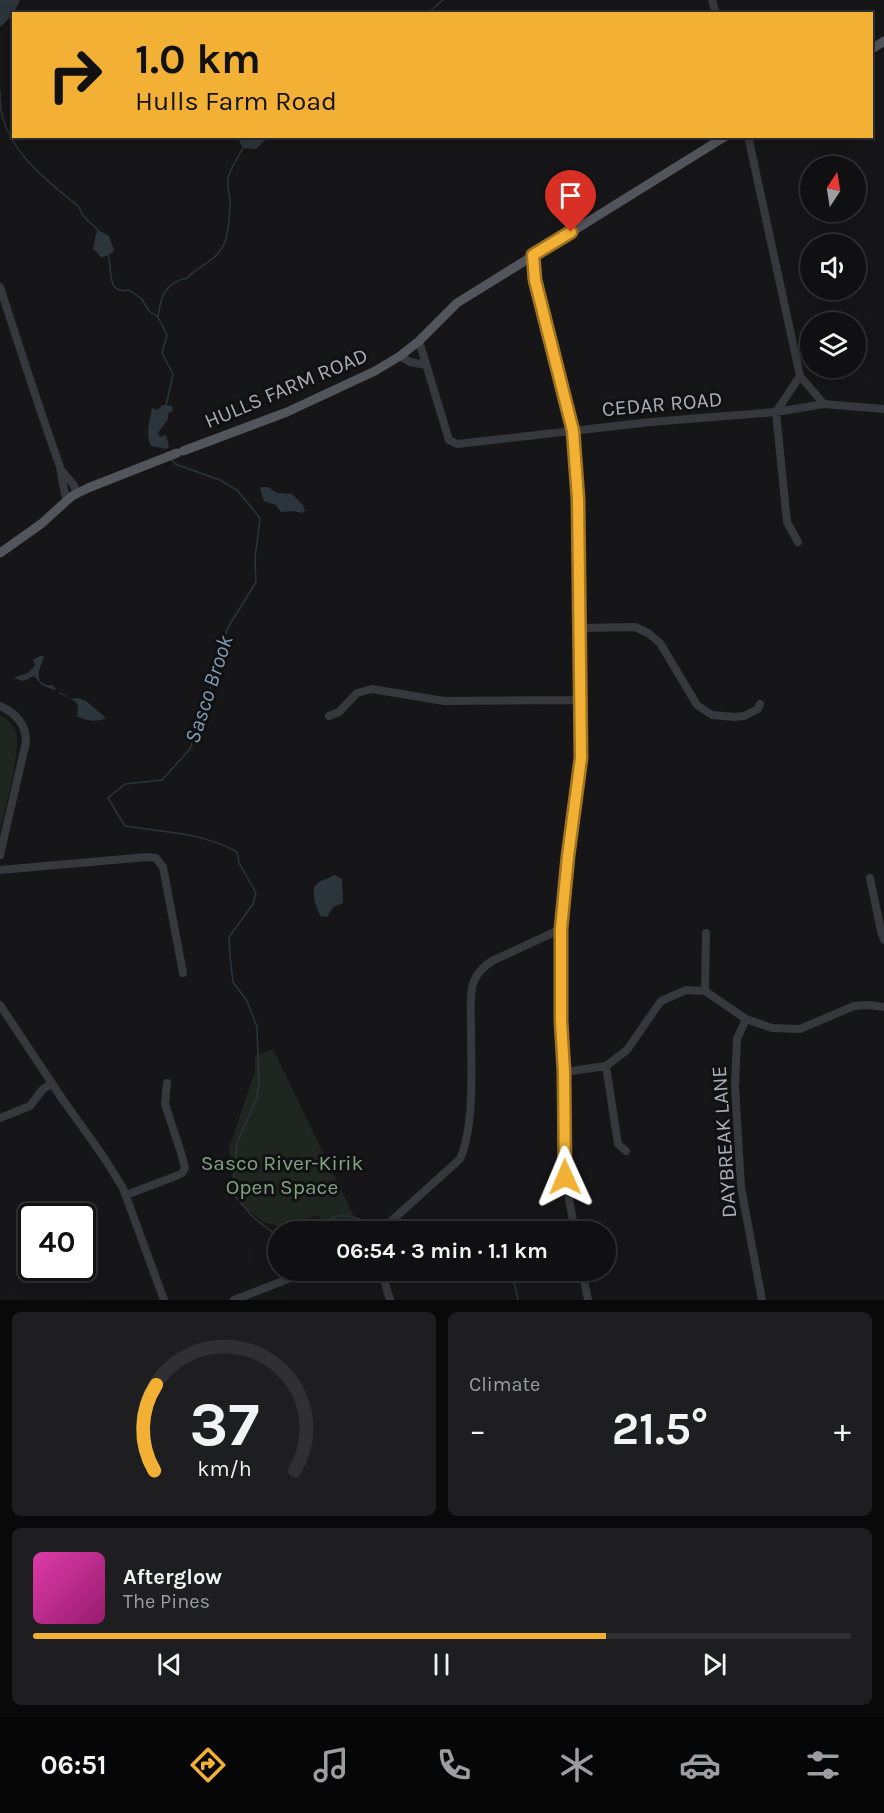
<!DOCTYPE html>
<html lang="en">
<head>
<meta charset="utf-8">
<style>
	body { margin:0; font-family:Karla,sans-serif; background:#1e1e20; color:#f1f3f6; height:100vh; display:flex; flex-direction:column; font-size:22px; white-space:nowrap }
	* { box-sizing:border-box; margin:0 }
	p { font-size:20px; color:#9c9d9f }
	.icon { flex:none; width:33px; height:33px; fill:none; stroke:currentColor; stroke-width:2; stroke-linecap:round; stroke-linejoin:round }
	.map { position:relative; height:1300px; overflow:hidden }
	.drawer { display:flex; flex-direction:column; gap:12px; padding:12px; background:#09090a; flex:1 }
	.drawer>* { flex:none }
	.top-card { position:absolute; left:12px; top:12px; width:861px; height:126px; border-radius:0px; box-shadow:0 3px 15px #0003,0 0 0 2px #303032; background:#f2b134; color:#111; overflow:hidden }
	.needle { width:39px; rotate:12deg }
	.controls { position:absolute; left:800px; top:156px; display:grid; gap:12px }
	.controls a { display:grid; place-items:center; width:66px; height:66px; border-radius:50%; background:#101012; box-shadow:0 3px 15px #0003,0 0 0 2px #303032; font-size:30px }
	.speed { position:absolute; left:18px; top:1203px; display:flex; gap:12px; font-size:30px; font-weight:700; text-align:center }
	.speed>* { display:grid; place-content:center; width:78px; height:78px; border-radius:50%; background:#101012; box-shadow:0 3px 15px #0003,0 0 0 2px #303032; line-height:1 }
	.speed .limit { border:3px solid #111; border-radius:9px; background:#fff; color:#111 }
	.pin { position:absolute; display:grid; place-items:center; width:51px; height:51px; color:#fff; margin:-62px -26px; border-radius:50% 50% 50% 0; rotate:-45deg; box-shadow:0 0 6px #0007 }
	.pin .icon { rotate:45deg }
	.me { position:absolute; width:66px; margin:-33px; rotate:359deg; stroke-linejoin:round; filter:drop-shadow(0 0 4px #0008) }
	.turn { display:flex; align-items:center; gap:21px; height:126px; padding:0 24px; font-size:27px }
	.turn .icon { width:78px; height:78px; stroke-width:2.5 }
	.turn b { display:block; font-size:42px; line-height:51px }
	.big { font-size:45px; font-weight:700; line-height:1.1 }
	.drawer .widget { flex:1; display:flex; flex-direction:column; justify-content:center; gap:9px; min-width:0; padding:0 21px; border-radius:9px; background:#1e1e20 }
	.drawer .dial { align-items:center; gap:0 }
	.dial svg { height:156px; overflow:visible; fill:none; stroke:#303032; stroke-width:7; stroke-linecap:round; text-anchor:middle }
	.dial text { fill:#f1f3f6; stroke:none }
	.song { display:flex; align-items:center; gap:18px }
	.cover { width:72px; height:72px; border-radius:9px; background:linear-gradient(135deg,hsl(320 70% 55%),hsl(320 70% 35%)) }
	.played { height:6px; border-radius:3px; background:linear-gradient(90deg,#f2b134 70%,#303032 70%) }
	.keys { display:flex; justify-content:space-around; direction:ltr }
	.heat { display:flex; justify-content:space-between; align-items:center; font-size:33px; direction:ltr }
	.drawer .tiles { flex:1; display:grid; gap:12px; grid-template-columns:1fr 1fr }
	.widget:last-child { grid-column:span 2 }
	.trip { position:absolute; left:268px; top:1221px; width:348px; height:60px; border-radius:30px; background:#101012; box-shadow:0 3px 15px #0003,0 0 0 2px #303032; font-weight:700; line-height:60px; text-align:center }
	.tabs { display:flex; height:96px; justify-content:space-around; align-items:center; background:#060607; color:#9c9d9f }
	.tabs .icon { width:42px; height:42px }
	.tabs .active { color:#f2b134 }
	.tabs b { font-size:27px; color:#f1f3f6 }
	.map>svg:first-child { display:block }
	.green { fill:#1e261f }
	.water { fill:#2c353c }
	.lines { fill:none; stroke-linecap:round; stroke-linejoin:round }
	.stream { stroke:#2c353c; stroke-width:1.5 }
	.minor { stroke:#37383d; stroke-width:8 }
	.major { stroke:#53555c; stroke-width:9 }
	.route-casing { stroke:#9d7322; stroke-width:15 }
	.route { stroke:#f2b134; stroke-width:10 }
	.labels { text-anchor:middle; stroke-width:6; stroke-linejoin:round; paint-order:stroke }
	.street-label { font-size:21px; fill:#a8adb8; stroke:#111113 }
	.park-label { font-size:21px; fill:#7fa381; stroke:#111113 }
	.water-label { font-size:22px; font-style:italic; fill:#7f9bb3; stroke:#111113 }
</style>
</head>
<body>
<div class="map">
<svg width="884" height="1300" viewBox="0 0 884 1300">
	<rect width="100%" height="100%" fill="#161618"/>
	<path class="green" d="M 0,716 C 6,718 11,722 14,727 C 24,744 5,810 0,830 Z
		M 273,1049 L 360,1229 L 357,1231 L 329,1231 L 317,1215 L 290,1227 L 277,1226 L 263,1222 L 242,1204 L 235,1185 L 229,1148 L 255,1071 L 255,1056 Z"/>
	<path class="water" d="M 0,0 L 20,0 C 16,10 9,20 0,27 Z
		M 239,137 L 239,136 L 274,137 L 264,141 L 256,149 L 243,148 L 240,143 Z
		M 98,230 L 109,236 L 114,250 L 112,253 L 101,258 L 97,252 L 93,249 L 96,234 Z
		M 163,405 L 172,406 L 173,409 L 172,412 L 168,413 L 168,419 L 158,433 L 160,437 L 166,435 L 169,447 L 166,449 L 151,446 C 145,433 150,421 152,408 L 157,410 Z
		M 262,487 L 268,487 L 277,493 L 292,494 L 303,505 L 305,511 L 302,513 L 292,511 L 281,512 L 276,505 L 264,501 L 260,489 Z
		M 40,656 L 43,656 L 44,657 C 41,667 32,681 47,685 C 56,687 49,682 56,689 L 54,690 L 42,685 L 34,676 L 23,681 L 14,678 L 15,677 L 28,673 L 35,665 L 33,660 Z
		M 60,692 L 71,699 L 77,698 L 86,701 L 105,717 L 105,719 C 96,722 85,721 77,716 L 78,706 L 76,702 L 59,693 Z
		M 335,875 L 342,879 L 343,903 L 333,907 L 327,917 L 320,916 L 314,900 L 314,887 L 319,882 Z"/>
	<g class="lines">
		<path class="stream" d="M 401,14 L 429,12 L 443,0
			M 0,91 C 0,97 0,104 1,110 C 8,151 47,181 78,206 L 84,217 L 98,230
			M 108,254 C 113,269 105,295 129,290 L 142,299 L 149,311 L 158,317 L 167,335 L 162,353 L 173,374 L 166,406
			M 158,317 C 161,295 165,283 187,278 C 199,265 216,262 224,244 C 228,236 230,212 230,203 C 230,195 227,188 228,180 C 229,169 239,156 244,146
			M 172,460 L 175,464 L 220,480 L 237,490 L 260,518 L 255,558 L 256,582 L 227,629 L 213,680 L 190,749 L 162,780 L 125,784 L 108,798 L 125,826 C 163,832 204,833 237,852 L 239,863 L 256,893 L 253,904 L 229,937 L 230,956 L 233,982 L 247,1001 L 257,1027 L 259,1083 L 257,1097 L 237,1143 L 233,1182 L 236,1197 L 254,1218 L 279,1237
			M 309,1232 C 329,1217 341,1210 364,1221 L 371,1232
			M 491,1270 L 500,1277 L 508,1274 L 515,1285 L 518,1300"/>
		<path class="minor" d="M 712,0 L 716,14
			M 748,136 L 800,376 L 824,404
			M 533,255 L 535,280 L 573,431 L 578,499 L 581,758 L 568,856 L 561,929 L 561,1021 L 564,1072 L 565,1177 L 575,1232
			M 0,287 C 19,346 38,405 59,464 C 63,476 62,488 67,500
			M 419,341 L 449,440 L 457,444 L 651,422 L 776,412 L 824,404 L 884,409
			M 400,356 L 410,362 L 426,365
			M 61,470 L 73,484 L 77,493
			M 798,542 L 787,522 L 776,412 L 800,376
			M 581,628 L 635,627 L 648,633 L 660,643 L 697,705 L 712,715 L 734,717 L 744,716 L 758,709 L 760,704
			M 0,706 C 16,713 26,724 26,742 L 0,855
			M 329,716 L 339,712 L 357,693 L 372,689 L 444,701 L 581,700
			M 0,870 L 147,857 L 156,858 L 163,867 L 183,973
			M 870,878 L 881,931 L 884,940
			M 705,991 L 706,933
			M 0,1005 L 63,1100 L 103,1156 L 123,1188 L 164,1300
			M 746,1019 L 737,1039 L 735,1086 L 741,1187 L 762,1300
			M 606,1066 L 618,1144 L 626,1151
			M 564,1072 L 606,1066 L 627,1050 L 661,1001 L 686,990 L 705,991 L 746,1019 L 772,1028 L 800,1029 L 854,1006 L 869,1005 L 884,1007
			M 0,1118 L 30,1106 L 42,1090 L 52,1083
			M 126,1195 L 176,1176 L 182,1173 L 185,1168 L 182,1156 L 165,1104 L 167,1083
			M 379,1232 L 460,1159 C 475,1125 471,1065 471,1027 C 471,1015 469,992 474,981 C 478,972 484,966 492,961 L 561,929
			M 381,1270 L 390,1300
			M 582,1270 L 588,1300
			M 234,1300 L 311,1270"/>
		<path class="major" d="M 872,49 L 884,41
			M 183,451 L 287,412 L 375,371 L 400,356 L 419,341 L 457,303 L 726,136
			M 0,553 L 41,524 L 72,496 L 88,488 L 177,453"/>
	</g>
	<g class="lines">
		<defs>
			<path id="route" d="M 565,1177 L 564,1072 L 561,1021 L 561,929 L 568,856 L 581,758 L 578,499 L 573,431 L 535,280 L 533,255 L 571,232"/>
		</defs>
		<use href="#route" class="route-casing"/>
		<use href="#route" class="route"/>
	</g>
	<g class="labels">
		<g class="street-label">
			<text transform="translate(286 388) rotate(-23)" y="7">HULLS FARM ROAD</text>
			<text transform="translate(662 404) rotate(-5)" y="7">CEDAR ROAD</text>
			<text transform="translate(724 1142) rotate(-94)" y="7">DAYBREAK LANE</text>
		</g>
		<g class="park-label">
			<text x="282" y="1170">Sasco River-Kirik<tspan x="282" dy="24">Open Space</tspan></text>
		</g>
		<g class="water-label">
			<text transform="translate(208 689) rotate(-72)" y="8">Sasco Brook</text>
		</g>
	</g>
</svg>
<div class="controls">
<a><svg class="needle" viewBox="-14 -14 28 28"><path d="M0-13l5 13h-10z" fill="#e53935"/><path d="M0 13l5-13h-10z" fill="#9c9d9f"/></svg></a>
<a><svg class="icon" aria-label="sound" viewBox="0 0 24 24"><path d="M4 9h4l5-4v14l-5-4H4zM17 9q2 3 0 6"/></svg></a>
<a><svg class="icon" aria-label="layers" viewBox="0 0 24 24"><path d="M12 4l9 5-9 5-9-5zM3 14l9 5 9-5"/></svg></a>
</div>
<div class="speed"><div class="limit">40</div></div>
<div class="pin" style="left:571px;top:232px;background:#d93025"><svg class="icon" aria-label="arrive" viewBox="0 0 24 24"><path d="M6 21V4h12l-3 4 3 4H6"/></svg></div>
<svg class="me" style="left:565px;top:1177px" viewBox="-20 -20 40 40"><path d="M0-17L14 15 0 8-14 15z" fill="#f2b134" stroke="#fff" stroke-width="4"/></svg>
<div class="trip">06:54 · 3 min · 1.1 km</div>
<div class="top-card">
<div class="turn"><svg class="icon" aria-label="right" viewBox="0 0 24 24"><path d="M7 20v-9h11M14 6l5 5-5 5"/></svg><div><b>1.0 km</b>Hulls Farm Road</div></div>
</div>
</div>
<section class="drawer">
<div class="tiles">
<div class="widget dial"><svg viewBox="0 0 100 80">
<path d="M14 69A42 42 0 1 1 86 69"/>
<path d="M14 69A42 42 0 0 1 15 25" stroke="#f2b134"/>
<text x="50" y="56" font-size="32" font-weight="700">37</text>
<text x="50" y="72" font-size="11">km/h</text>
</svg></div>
<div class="widget"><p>Climate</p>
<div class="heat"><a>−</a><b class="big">21.5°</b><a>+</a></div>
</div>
<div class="widget">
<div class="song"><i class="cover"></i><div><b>Afterglow</b><p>The Pines</p></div></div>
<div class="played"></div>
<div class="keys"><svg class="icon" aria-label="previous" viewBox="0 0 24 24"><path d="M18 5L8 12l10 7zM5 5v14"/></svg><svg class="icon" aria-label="pause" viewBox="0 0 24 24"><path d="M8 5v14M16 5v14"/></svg><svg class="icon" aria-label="next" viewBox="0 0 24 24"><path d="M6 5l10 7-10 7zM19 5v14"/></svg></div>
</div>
</div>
</section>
<nav class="tabs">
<b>06:51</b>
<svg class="icon active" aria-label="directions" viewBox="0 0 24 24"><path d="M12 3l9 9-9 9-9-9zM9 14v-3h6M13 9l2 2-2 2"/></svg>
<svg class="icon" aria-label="music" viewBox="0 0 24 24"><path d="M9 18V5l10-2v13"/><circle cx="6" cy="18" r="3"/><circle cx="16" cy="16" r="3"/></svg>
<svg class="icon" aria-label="phone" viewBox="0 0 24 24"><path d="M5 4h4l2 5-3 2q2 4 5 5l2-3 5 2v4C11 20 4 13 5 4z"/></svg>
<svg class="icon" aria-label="climate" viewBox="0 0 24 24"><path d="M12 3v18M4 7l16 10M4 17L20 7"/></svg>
<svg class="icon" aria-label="car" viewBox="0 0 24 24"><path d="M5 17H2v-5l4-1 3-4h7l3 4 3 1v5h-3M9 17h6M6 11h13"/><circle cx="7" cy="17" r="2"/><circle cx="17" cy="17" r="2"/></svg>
<svg class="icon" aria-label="filters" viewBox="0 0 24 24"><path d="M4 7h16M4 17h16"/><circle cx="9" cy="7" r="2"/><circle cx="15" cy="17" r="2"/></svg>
</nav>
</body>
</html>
